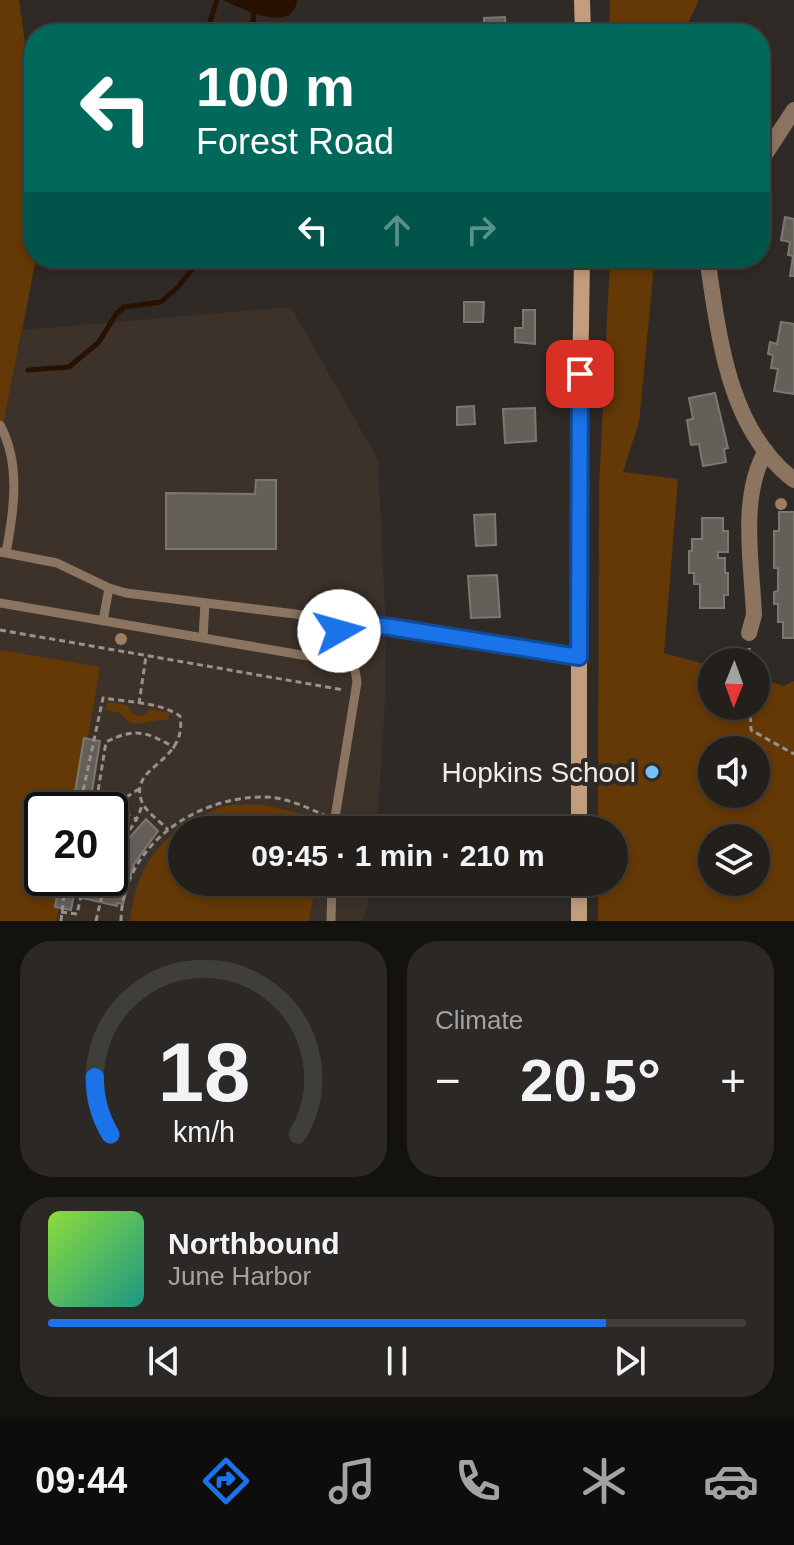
<!DOCTYPE html>
<html lang="en">
<head>
<meta charset="utf-8">
<style>
	body { margin:0; font-family:Helvetica,sans-serif; background:#2b2825; color:#f1f3f6; height:100vh; display:flex; flex-direction:column; font-size:30px; white-space:nowrap }
	* { box-sizing:border-box; margin:0 }
	p { font-size:26px; color:#a3a3a3 }
	.icon { flex:none; width:44px; height:44px; fill:none; stroke:currentColor; stroke-width:2; stroke-linecap:round; stroke-linejoin:round }
	.map { position:relative; height:921px; overflow:hidden }
	.details { display:flex; flex-direction:column; gap:20px; padding:20px; background:#13120f; flex:1 }
	.details>* { flex:none }
	.banner { position:absolute; left:24px; top:24px; width:746px; height:244px; border-radius:32px; box-shadow:0 4px 12px #0003,0 0 0 2px #403e3b; background:#00695c; color:#fff; overflow:hidden }
	.needle { width:52px; rotate:181deg }
	.tools { position:absolute; left:698px; top:648px; display:grid; gap:16px }
	.tools a { display:grid; place-items:center; width:72px; height:72px; border-radius:50%; background:#23201c; box-shadow:0 4px 12px #0003,0 0 0 2px #403e3b; font-size:40px }
	.speed { position:absolute; left:24px; top:792px; display:flex; gap:16px; font-size:40px; font-weight:700; text-align:center }
	.speed>* { display:grid; place-content:center; width:104px; height:104px; border-radius:50%; background:#23201c; box-shadow:0 4px 12px #0003,0 0 0 2px #403e3b; line-height:1 }
	.speed .limit { border:4px solid #111; border-radius:12px; background:#fff; color:#111 }
	.pin { position:absolute; display:grid; place-items:center; width:68px; height:68px; color:#fff; margin:-34px; border-radius:16px; box-shadow:0 4px 12px #0006 }
	.me { position:absolute; width:88px; margin:-44px; rotate:83deg; stroke-linejoin:round; filter:drop-shadow(0 0 6px #0008) }
	.turn { display:flex; align-items:center; gap:28px; height:168px; padding:0 40px; font-size:36px }
	.turn .icon { width:104px; height:104px; stroke-width:2.5 }
	.turn b { display:block; font-size:56px; line-height:68px }
	.lanes { display:flex; align-items:center; height:76px; padding:0 40px; background:#0003; justify-content:center; gap:40px; direction:ltr }
	.lanes .off { opacity:.35 }
	.big { font-size:60px; font-weight:700; line-height:1.1 }
	.details .tile { flex:1; display:flex; flex-direction:column; justify-content:center; gap:12px; min-width:0; padding:0 28px; border-radius:32px; background:#2b2825 }
	.details .dial { align-items:center; gap:0 }
	.dial svg { height:208px; overflow:visible; fill:none; stroke:#403e3b; stroke-width:7; stroke-linecap:round; text-anchor:middle }
	.dial text { fill:#f1f3f6; stroke:none }
	.song { display:flex; align-items:center; gap:24px }
	.cover { width:96px; height:96px; border-radius:12px; background:linear-gradient(135deg,hsl(90 70% 55%),hsl(170 70% 35%)) }
	.played { height:8px; border-radius:4px; background:linear-gradient(90deg,#1a73e8 80%,#403e3b 80%) }
	.keys { display:flex; justify-content:space-around; direction:ltr }
	.heat { display:flex; justify-content:space-between; align-items:center; font-size:44px; direction:ltr }
	.details .tiles { flex:1; display:grid; gap:20px; grid-template-columns:1fr 1fr }
	.tile:last-child { grid-column:span 2 }
	.trip { position:absolute; left:168px; top:816px; width:460px; height:80px; border-radius:40px; background:#23201c; box-shadow:0 4px 12px #0003,0 0 0 2px #403e3b; font-weight:700; line-height:80px; text-align:center }
	.menu { display:flex; height:128px; justify-content:space-around; align-items:center; background:#0e0d0b; color:#a3a3a3 }
	.menu .icon { width:56px; height:56px }
	.menu .on { color:#1a73e8 }
	.menu b { font-size:36px; color:#f1f3f6 }
	.map>svg:first-child { display:block }
	.built { fill:#3c322a; fill-rule:evenodd }
	.green { fill:#653906; fill-rule:evenodd }
	.water { fill:#281100 }
	.lines { fill:none; stroke-linecap:round; stroke-linejoin:round }
	.stream { stroke:#281100; stroke-width:5 }
	.building { fill:#655f5a; stroke:#7d7772; stroke-width:2 }
	.path { stroke:#96928e; stroke-width:3; stroke-dasharray:6 4; stroke-linecap:butt }
	.lane { stroke:#8b7561; stroke-width:9 }
	.street { stroke:#8b7561; stroke-width:16 }
	.secondary { stroke:#c29e7f; stroke-width:16 }
	.tree { fill:#a07e5f }
	.route-casing { stroke:#114b97; stroke-width:20 }
	.route { stroke:#1a73e8; stroke-width:14 }
	.poi-dot { fill:#76c0f7; stroke:#2f2a26; stroke-width:3 }
	.labels { text-anchor:middle; stroke-width:8; stroke-linejoin:round; paint-order:stroke }
	.poi-label { font-size:28px; fill:#efece9; stroke:#2f2a26; text-anchor:end }
</style>
</head>
<body>
<div class="map">
<svg width="794" height="921" viewBox="0 0 794 921">
	<rect width="100%" height="100%" fill="#2f2a26"/>
	<path class="built" d="M 0,0 L 19,0 L 34,111 L 36,258 L 23,330 L 291,307 L 378,460 L 386,631 L 385,699 L 377,830 L 182,830 L 182,882 L 374,882 L 363,921 L 0,921 ZM 42,810 L 110,810 L 110,878 L 42,878 Z"/>
	<path class="green" d="M 0,0 L 19,0 L 34,111 L 36,258 L 0,439 Z
		M 610,0 L 699,0 L 683,34 L 609,34 Z
		M 610,258 L 648,258 L 654,266 L 639,422 L 623,472 L 678,479 L 664,653 L 712,666 L 712,706 L 756,706 L 756,678 L 784,686 L 794,681 L 794,921 L 598,921 L 598,882 L 614,882 L 614,830 L 598,830 L 599,488 ZM 756,750 L 756,794 L 712,794 L 712,750 ZM 756,838 L 756,882 L 712,882 L 712,838 Z
		M 0,650 L 100,667 L 88,738 L 100,741 L 89,810 L 42,810 L 42,878 L 77,878 L 72,910 L 59,908 L 56,921 L 0,921 Z
		M 110,702 L 127,705 C 131,713 134,716 143,716 L 150,709 L 170,713 L 167,720 C 150,717 133,734 121,713 L 106,710 L 107,703 Z
		M 259,804 L 296,812 L 325,826 L 324,830 L 182,830 L 182,882 L 316,882 L 309,921 L 130,921 C 135,874 155,839 199,818 C 206,814 214,809 221,807 C 233,804 247,805 259,804 Z"/>
	<path class="water" d="M 223,0 L 297,0 C 294,35 242,9 223,0 Z"/>
	<g class="lines">
		<path class="stream" d="M 206,34 L 217,0
			M 252,34 L 255,0
			M 28,370 L 69,367 L 99,342 L 116,314 L 124,307 L 161,302 L 178,287 L 201,258"/>
	</g>
	<path class="building" d="M 505,17 L 506,31 L 513,31 L 513,34 L 485,34 L 484,18 Z
		M 785,217 L 794,219 L 794,276 L 790,276 L 793,256 L 788,255 L 790,242 L 781,240 Z
		M 464,302 L 484,302 L 483,322 L 464,322 Z
		M 523,310 L 535,310 L 535,344 L 515,342 L 515,328 L 523,328 Z
		M 781,322 L 794,324 L 794,394 L 774,391 L 778,369 L 771,368 L 773,355 L 768,354 L 770,342 L 777,344 Z
		M 715,393 L 728,448 L 724,449 L 726,462 L 703,466 L 699,444 L 691,445 L 687,420 L 693,419 L 689,398 Z
		M 474,406 L 475,424 L 457,425 L 457,407 Z
		M 535,408 L 536,441 L 505,443 L 503,409 Z
		M 256,480 L 276,480 L 276,549 L 166,549 L 166,493 L 255,494 Z
		M 779,512 L 794,512 L 794,638 L 783,638 L 783,622 L 778,622 L 778,604 L 774,604 L 774,592 L 778,591 L 778,568 L 774,568 L 774,531 L 779,531 Z
		M 495,514 L 496,545 L 476,546 L 474,515 Z
		M 702,518 L 723,518 L 723,531 L 728,531 L 728,552 L 718,552 L 718,558 L 725,558 L 725,573 L 728,573 L 728,595 L 724,595 L 724,608 L 700,608 L 700,584 L 694,584 L 694,573 L 689,573 L 689,551 L 692,551 L 692,539 L 702,539 Z
		M 497,575 L 500,617 L 471,618 L 468,576 Z
		M 84,738 L 100,741 L 89,810 L 72,810 Z
		M 146,819 L 158,831 L 134,864 L 123,904 L 117,903 L 117,906 L 78,897 L 83,878 L 110,878 L 110,840 L 124,844 Z
		M 60,878 L 77,878 L 71,910 L 55,907 Z"/>
	<g class="lines">
		<path class="path" d="M 0,630 L 344,690
			M 749,662 L 749,648
			M 139,704 L 146,656
			M 750,706 L 751,730 L 794,754
			M 116,809 L 138,820
			M 79,810 L 103,698 C 127,702 160,702 180,716 C 188,764 127,765 142,802 C 146,812 160,821 168,830
			M 95,810 L 106,742 C 135,727 148,732 175,748
			M 115,851 L 115,804 L 139,789
			M 110,865 C 118,840 136,828 142,805
			M 61,912 L 77,914 L 85,878
			M 61,921 L 66,878
			M 96,921 L 106,878
			M 121,921 C 122,846 196,796 265,797 C 285,797 306,807 324,815"/>
		<path class="lane" d="M 0,425 C 21,463 14,511 6,553
			M 0,552 L 57,563 L 109,588 L 126,593 L 303,615 C 311,617 323,617 330,621 C 345,629 355,666 357,682 L 333,830
			M 0,603 L 354,664
			M 103,621 L 109,588
			M 339,631 L 361,624 L 390,627 L 579,657
			M 203,638 L 205,603
			M 331,921 L 332,882"/>
		<path class="street" d="M 760,162 L 794,110
			M 707,258 C 719,334 727,429 794,480
			M 749,633 L 754,615 C 752,564 739,496 766,451"/>
		<path class="secondary" d="M 582,0 L 583,34
			M 579,830 L 579,453 L 582,258
			M 579,921 L 579,882"/>
	</g>
	<g class="tree">
		<circle cx="781" cy="504" r="6"/>
		<circle cx="121" cy="639" r="6"/>
	</g>
	<g class="lines">
		<defs>
			<path id="route" d="M 339,631 L 361,624 L 390,627 L 579,657 L 580,374"/>
		</defs>
		<use href="#route" class="route-casing"/>
		<use href="#route" class="route"/>
	</g>
	<circle class="poi-dot" cx="652" cy="772" r="8"/>
	<g class="labels">
		<g class="poi-label">
			<text x="636" y="782">Hopkins School</text>
		</g>
	</g>
</svg>
<div class="tools">
<a><svg class="needle" viewBox="-14 -14 28 28"><path d="M0-13l5 13h-10z" fill="#e53935"/><path d="M0 13l5-13h-10z" fill="#a3a3a3"/></svg></a>
<a><svg class="icon" aria-label="sound" viewBox="0 0 24 24"><path d="M4 9h4l5-4v14l-5-4H4zM17 9q2 3 0 6"/></svg></a>
<a><svg class="icon" aria-label="layers" viewBox="0 0 24 24"><path d="M12 4l9 5-9 5-9-5zM3 14l9 5 9-5"/></svg></a>
</div>
<div class="speed"><div class="limit">20</div></div>
<div class="pin" style="left:580px;top:374px;background:#d93025"><svg class="icon" aria-label="arrive" viewBox="0 0 24 24"><path d="M6 21V4h12l-3 4 3 4H6"/></svg></div>
<svg class="me" style="left:339px;top:631px" viewBox="-20 -20 40 40"><circle r="19" fill="#fff"/><path d="M0-13L10 11 0 6-10 11z" fill="#1a73e8"/></svg>
<div class="trip">09:45 · 1 min · 210 m</div>
<div class="banner">
<div class="turn"><svg class="icon" aria-label="left" viewBox="0 0 24 24"><path d="M17 20v-9H6M10 6l-5 5 5 5"/></svg><div><b>100 m</b>Forest Road</div></div>
<div class="lanes"><svg class="icon" aria-label="left" viewBox="0 0 24 24"><path d="M17 20v-9H6M10 6l-5 5 5 5"/></svg><svg class="icon off" aria-label="ahead" viewBox="0 0 24 24"><path d="M12 20V5M6 11l6-6 6 6"/></svg><svg class="icon off" aria-label="right" viewBox="0 0 24 24"><path d="M7 20v-9h11M14 6l5 5-5 5"/></svg></div>
</div>
</div>
<section class="details">
<div class="tiles">
<div class="tile dial"><svg viewBox="0 0 100 80">
<path d="M14 69A42 42 0 1 1 86 69"/>
<path d="M14 69A42 42 0 0 1 8 47" stroke="#1a73e8"/>
<text x="50" y="56" font-size="32" font-weight="700">18</text>
<text x="50" y="72" font-size="11">km/h</text>
</svg></div>
<div class="tile"><p>Climate</p>
<div class="heat"><a>−</a><b class="big">20.5°</b><a>+</a></div>
</div>
<div class="tile">
<div class="song"><i class="cover"></i><div><b>Northbound</b><p>June Harbor</p></div></div>
<div class="played"></div>
<div class="keys"><svg class="icon" aria-label="previous" viewBox="0 0 24 24"><path d="M18 5L8 12l10 7zM5 5v14"/></svg><svg class="icon" aria-label="pause" viewBox="0 0 24 24"><path d="M8 5v14M16 5v14"/></svg><svg class="icon" aria-label="next" viewBox="0 0 24 24"><path d="M6 5l10 7-10 7zM19 5v14"/></svg></div>
</div>
</div>
</section>
<nav class="menu">
<b>09:44</b>
<svg class="icon on" aria-label="directions" viewBox="0 0 24 24"><path d="M12 3l9 9-9 9-9-9zM9 14v-3h6M13 9l2 2-2 2"/></svg>
<svg class="icon" aria-label="music" viewBox="0 0 24 24"><path d="M9 18V5l10-2v13"/><circle cx="6" cy="18" r="3"/><circle cx="16" cy="16" r="3"/></svg>
<svg class="icon" aria-label="phone" viewBox="0 0 24 24"><path d="M5 4h4l2 5-3 2q2 4 5 5l2-3 5 2v4C11 20 4 13 5 4z"/></svg>
<svg class="icon" aria-label="climate" viewBox="0 0 24 24"><path d="M12 3v18M4 7l16 10M4 17L20 7"/></svg>
<svg class="icon" aria-label="car" viewBox="0 0 24 24"><path d="M5 17H2v-5l4-1 3-4h7l3 4 3 1v5h-3M9 17h6M6 11h13"/><circle cx="7" cy="17" r="2"/><circle cx="17" cy="17" r="2"/></svg>
</nav>
</body>
</html>
